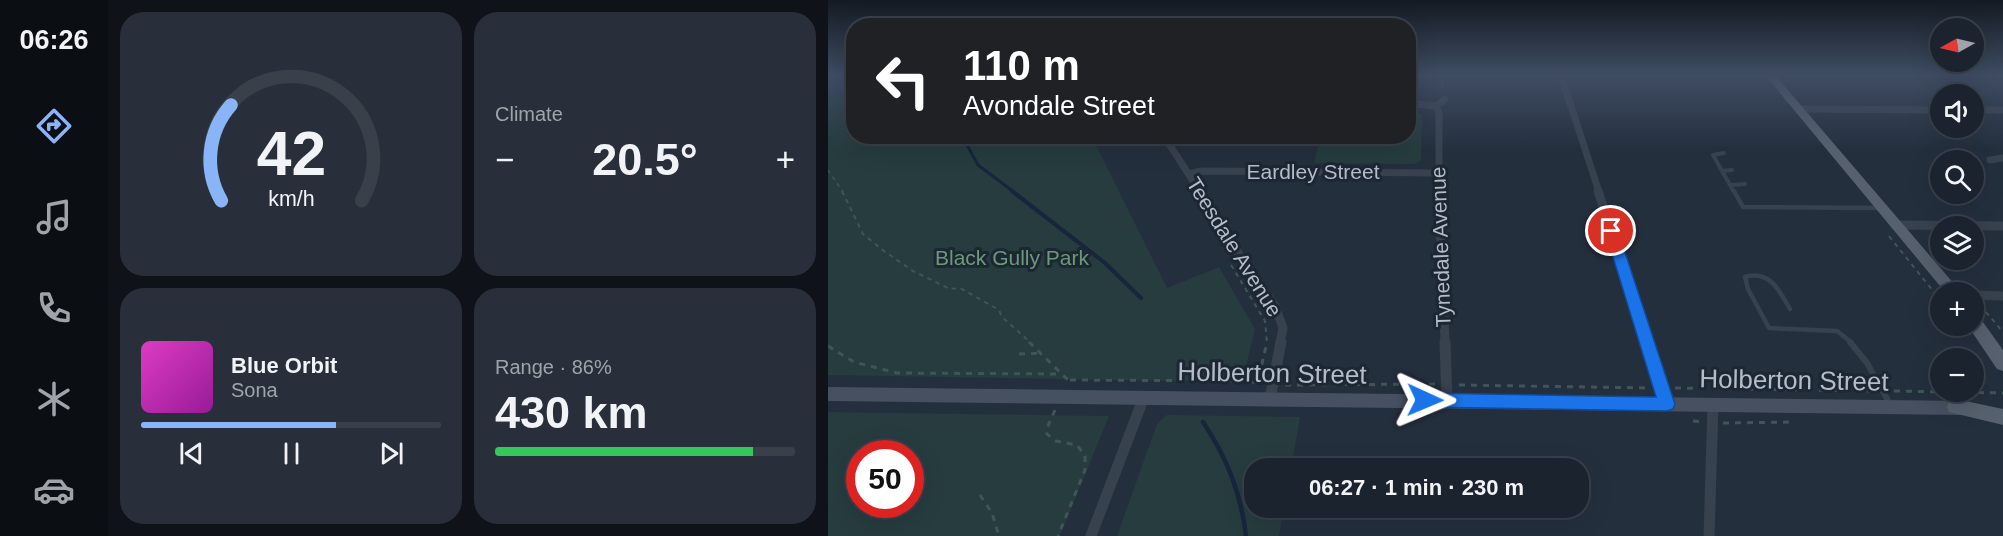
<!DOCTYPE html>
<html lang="en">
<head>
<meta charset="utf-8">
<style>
	body { margin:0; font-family:Helvetica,sans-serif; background:#282f3a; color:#f1f3f6; height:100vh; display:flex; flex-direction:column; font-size:22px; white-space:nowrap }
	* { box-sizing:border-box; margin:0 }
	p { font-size:20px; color:#a0a4aa }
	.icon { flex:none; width:33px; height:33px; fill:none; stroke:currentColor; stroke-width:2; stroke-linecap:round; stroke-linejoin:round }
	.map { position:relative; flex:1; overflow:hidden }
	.drawer { display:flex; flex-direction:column; gap:12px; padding:12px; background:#0f1319; width:720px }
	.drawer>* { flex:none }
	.banner { position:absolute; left:18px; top:18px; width:570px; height:126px; border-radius:24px; box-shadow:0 6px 24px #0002,0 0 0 2px #39404a; background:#202124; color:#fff; overflow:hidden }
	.needle { width:39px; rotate:262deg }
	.controls { position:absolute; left:1102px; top:18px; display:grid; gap:12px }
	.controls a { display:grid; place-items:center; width:54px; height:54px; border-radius:50%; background:#1b232e; box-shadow:0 6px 24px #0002,0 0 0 2px #39404a; font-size:30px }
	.speed { position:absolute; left:18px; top:440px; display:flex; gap:12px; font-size:30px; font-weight:700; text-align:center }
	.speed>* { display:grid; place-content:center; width:78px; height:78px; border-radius:50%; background:#1b232e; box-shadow:0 6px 24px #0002,0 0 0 2px #39404a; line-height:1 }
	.speed .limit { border:9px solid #d22; background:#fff; color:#111 }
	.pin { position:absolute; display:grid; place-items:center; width:51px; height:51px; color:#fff; margin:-26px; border:3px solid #fff; border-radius:50%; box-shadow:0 2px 6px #0007 }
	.me { position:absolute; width:66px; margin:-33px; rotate:91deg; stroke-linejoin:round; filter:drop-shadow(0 0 4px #0008) }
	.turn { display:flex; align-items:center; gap:21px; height:126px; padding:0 18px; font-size:27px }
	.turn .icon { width:78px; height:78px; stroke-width:2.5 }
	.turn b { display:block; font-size:42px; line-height:51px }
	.big { font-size:45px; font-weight:700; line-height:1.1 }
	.drawer .card { flex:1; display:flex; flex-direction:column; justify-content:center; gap:9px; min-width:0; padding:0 21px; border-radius:24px; background:#282f3a }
	.drawer .dial { align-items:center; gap:0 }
	.dial svg { height:156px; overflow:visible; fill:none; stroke:#39404a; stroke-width:7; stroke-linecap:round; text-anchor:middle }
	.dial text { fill:#f1f3f6; stroke:none }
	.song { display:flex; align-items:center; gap:18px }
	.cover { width:72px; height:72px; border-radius:9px; background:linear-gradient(135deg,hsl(310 70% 55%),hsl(300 70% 35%)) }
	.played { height:6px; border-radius:3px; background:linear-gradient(90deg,#8ab4f8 65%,#39404a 65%) }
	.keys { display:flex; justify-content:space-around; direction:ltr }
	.heat { display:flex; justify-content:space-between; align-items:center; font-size:33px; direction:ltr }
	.charge { height:9px; border-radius:4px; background:linear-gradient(90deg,#34c759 86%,#39404a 0) }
	.drawer .tiles { flex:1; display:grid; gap:12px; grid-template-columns:repeat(2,1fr) }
	.trip { position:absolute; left:416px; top:458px; width:345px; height:60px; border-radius:24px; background:#1b232e; box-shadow:0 6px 24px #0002,0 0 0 2px #39404a; font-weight:700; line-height:60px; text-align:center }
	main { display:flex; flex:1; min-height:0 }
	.tab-bar { display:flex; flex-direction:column; width:108px; justify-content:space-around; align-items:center; background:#0b0e12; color:#a0a4aa }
	.tab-bar .icon { width:42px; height:42px }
	.tab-bar .selected { color:#8ab4f8 }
	.tab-bar b { font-size:27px; color:#f1f3f6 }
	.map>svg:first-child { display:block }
	.green { fill:#263c3f; fill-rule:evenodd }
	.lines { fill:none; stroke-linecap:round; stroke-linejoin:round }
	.stream-far2 { stroke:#17263c; stroke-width:3 }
	.stream-far1 { stroke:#17263c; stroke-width:4 }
	.stream { stroke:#17263c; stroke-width:4.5 }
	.path-far2 { stroke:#3f5557; stroke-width:1.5; stroke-dasharray:4 4; stroke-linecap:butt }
	.path-far1 { stroke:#3f5557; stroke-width:2; stroke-dasharray:4.5 4.5; stroke-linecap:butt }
	.path { stroke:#3f5557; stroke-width:3; stroke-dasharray:6 6; stroke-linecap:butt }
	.service-far2 { stroke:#38414e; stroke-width:4 }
	.service-far1 { stroke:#38414e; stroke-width:4.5 }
	.service { stroke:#38414e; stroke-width:6 }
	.minor-far2 { stroke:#38414e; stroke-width:7 }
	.minor-far1 { stroke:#38414e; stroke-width:9 }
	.minor { stroke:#38414e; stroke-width:11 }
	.secondary { fill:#465061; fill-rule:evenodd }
	.primary { fill:#56606e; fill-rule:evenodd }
	.route { fill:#1a73e8; stroke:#114b97; stroke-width:1.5 }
	.labels { text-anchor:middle; stroke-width:6; stroke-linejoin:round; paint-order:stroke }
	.street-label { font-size:21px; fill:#b4bcc9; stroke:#1d2633 }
	.park-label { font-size:21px; fill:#6b9a76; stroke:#1d2633 }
	.near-street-label { font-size:26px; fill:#b4bcc9; stroke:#1d2633 }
</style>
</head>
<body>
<main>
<nav class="tab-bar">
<b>06:26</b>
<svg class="icon selected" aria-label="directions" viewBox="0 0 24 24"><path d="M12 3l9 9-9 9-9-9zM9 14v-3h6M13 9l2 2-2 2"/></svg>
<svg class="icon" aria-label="music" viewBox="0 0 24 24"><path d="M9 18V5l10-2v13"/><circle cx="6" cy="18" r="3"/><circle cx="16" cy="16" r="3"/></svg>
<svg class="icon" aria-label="phone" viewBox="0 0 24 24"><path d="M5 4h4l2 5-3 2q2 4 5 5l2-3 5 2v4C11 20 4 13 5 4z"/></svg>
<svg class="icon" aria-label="climate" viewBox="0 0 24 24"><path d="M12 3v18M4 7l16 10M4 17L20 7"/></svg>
<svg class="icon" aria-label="car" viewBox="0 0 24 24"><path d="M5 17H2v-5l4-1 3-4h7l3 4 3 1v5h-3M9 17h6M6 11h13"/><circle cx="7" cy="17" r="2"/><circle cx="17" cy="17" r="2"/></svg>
</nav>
<section class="drawer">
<div class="tiles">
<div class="card dial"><svg viewBox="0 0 100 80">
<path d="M14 69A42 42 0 1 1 86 69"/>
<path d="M14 69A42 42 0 0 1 19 20" stroke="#8ab4f8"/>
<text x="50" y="56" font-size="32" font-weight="700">42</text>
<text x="50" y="72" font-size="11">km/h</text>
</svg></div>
<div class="card"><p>Climate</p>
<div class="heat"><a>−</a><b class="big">20.5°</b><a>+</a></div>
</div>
<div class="card">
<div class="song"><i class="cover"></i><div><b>Blue Orbit</b><p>Sona</p></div></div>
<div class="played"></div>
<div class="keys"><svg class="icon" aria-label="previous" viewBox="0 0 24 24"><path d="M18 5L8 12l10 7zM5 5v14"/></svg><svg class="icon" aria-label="pause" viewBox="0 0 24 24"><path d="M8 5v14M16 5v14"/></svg><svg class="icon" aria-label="next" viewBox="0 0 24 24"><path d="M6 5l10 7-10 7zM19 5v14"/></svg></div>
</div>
<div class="card"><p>Range · 86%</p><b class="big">430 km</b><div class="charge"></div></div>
</div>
</section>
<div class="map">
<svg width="1175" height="536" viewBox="0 0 1175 536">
	<rect width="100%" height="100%" fill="#242f3e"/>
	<path class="green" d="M 0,75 L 25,75 L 26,136 L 264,137 L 339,288 L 391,267 L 427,329 L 416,374 L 406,380 L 342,381 L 0,375 Z
		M 581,111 L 594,114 L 593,160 L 586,164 L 486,163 L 492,137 L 580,136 Z
		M 0,412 L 281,416 L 232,536 L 0,536 ZM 32,453 L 82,453 L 82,504 L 32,504 Z
		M 339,415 L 472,417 L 463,468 L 426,468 L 426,507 L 456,507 L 451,536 L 289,536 L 329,424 Z"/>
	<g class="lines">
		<path class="stream-far2" d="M 134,136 L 150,165 L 186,192"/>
		<path class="stream-far1" d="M 184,191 L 277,263 L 313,298"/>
		<path class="stream" d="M 375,422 C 399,458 413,493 418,536"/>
		<path class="path-far2" d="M 612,75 L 616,91
			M 0,170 L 15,192"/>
		<path class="path-far1" d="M 14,191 L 35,234 L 56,251 L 85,271 L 122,289 L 132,288 L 171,310 L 174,317 L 203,343
			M 1061,236 L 1113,301
			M 403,265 L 437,321 L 439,343
			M 1152,305 L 1175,332"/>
		<path class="path" d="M 201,342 L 241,381
			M 0,346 L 26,362 L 69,373 L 232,374
			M 191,354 L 214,353
			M 242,380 L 419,381 L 433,384
			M 419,381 L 420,378 L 432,372 L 439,342
			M 457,385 L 607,384
			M 631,385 L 823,388
			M 847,388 L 1045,391
			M 1066,391 L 1175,393
			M 227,410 L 219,428 L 219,434 L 228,441 L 249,445 L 257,456 L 257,470 L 230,536
			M 865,421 L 875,422
			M 895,423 L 964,422
			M 152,495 L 164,513 L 171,536"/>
		<path class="service-far2" d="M 894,171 L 885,155 L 896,153
			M 902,185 L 894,171 L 904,170
			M 906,192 L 902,185 L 917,184"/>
		<path class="service-far1" d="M 906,191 L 915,207 L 1053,208
			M 962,309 C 951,290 942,270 917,277 L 920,289 L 941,328 L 1009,331 L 1024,343"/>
		<path class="service" d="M 1022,342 L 1039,363 L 1062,404"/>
		<path class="minor-far2" d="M 733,75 L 771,192
			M 580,103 L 608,106
			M 972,109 L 1113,110
			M 1146,110 L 1175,110
			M 336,136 L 372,192
			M 1162,160 L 1175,158
			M 361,174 L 373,171 L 610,173
			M 611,192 L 611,113 L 608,106 L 617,99"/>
		<path class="minor-far1" d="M 371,191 L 415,261 L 447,306 L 455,328 L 452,343
			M 611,191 L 617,343
			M 770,191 L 819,343
			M 1067,225 L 1175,226
			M 1146,295 L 1175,296"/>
		<path class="minor" d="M 617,342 L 619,400
			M 819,342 L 839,404
			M 442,399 L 453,342
			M 263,536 L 316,397
			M 881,536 L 885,405"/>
		<path class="secondary" d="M 0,387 L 1137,401 L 1143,403 L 1145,408 L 1143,413 L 1137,415 L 0,401 Z"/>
		<path class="primary" d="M 937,75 L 947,75 L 1133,292 L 1117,292 Z
			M 1146,316 L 1152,318 L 1175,350 L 1175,371 L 1169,369 L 1140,326 L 1146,326 Z
			M 1128,399 L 1175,409 L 1175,425 L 1121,412 L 1119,407 L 1121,402 Z"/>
	</g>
	<linearGradient id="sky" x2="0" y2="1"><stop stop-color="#141a22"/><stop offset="0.5" stop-color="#3f4d63"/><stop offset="1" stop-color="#3f4d63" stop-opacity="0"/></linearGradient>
	<rect width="1175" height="150" fill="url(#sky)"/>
	<path class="route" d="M 783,227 L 790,231 L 847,404 L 845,409 L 839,411 L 597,407 L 591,405 L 588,400 L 591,395 L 597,393 L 828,397 L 777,231 Z"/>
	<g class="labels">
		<g class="street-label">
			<text x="485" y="179">Eardley Street</text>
			<text transform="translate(406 247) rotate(58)" y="7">Teesdale Avenue</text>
			<text transform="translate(613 247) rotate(-92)" y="7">Tynedale Avenue</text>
		</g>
		<g class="park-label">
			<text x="184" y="265">Black Gully Park</text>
		</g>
		<g class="near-street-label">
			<text transform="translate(444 373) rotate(1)" y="9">Holberton Street</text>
			<text transform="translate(966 380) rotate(1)" y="9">Holberton Street</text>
		</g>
	</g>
</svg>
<div class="controls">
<a><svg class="needle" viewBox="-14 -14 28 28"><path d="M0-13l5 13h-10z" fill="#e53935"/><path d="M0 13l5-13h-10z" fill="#a0a4aa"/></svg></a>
<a><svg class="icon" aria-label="sound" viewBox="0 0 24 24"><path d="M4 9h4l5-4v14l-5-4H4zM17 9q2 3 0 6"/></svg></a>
<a><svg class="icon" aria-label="search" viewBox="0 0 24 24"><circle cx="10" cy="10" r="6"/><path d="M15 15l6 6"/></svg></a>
<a><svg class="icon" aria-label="layers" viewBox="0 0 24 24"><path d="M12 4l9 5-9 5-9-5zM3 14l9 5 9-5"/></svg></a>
<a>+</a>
<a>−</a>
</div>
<div class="speed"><div class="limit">50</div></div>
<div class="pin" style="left:783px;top:231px;background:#d93025"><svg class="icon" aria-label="arrive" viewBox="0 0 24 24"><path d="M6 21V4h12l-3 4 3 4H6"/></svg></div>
<svg class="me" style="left:597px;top:400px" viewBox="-20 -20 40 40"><path d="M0-17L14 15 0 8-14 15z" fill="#1a73e8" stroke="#fff" stroke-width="4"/></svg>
<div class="trip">06:27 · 1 min · 230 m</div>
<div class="banner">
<div class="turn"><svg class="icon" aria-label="left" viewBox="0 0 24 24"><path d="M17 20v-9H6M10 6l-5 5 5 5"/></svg><div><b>110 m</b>Avondale Street</div></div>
</div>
</div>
</main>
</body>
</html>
